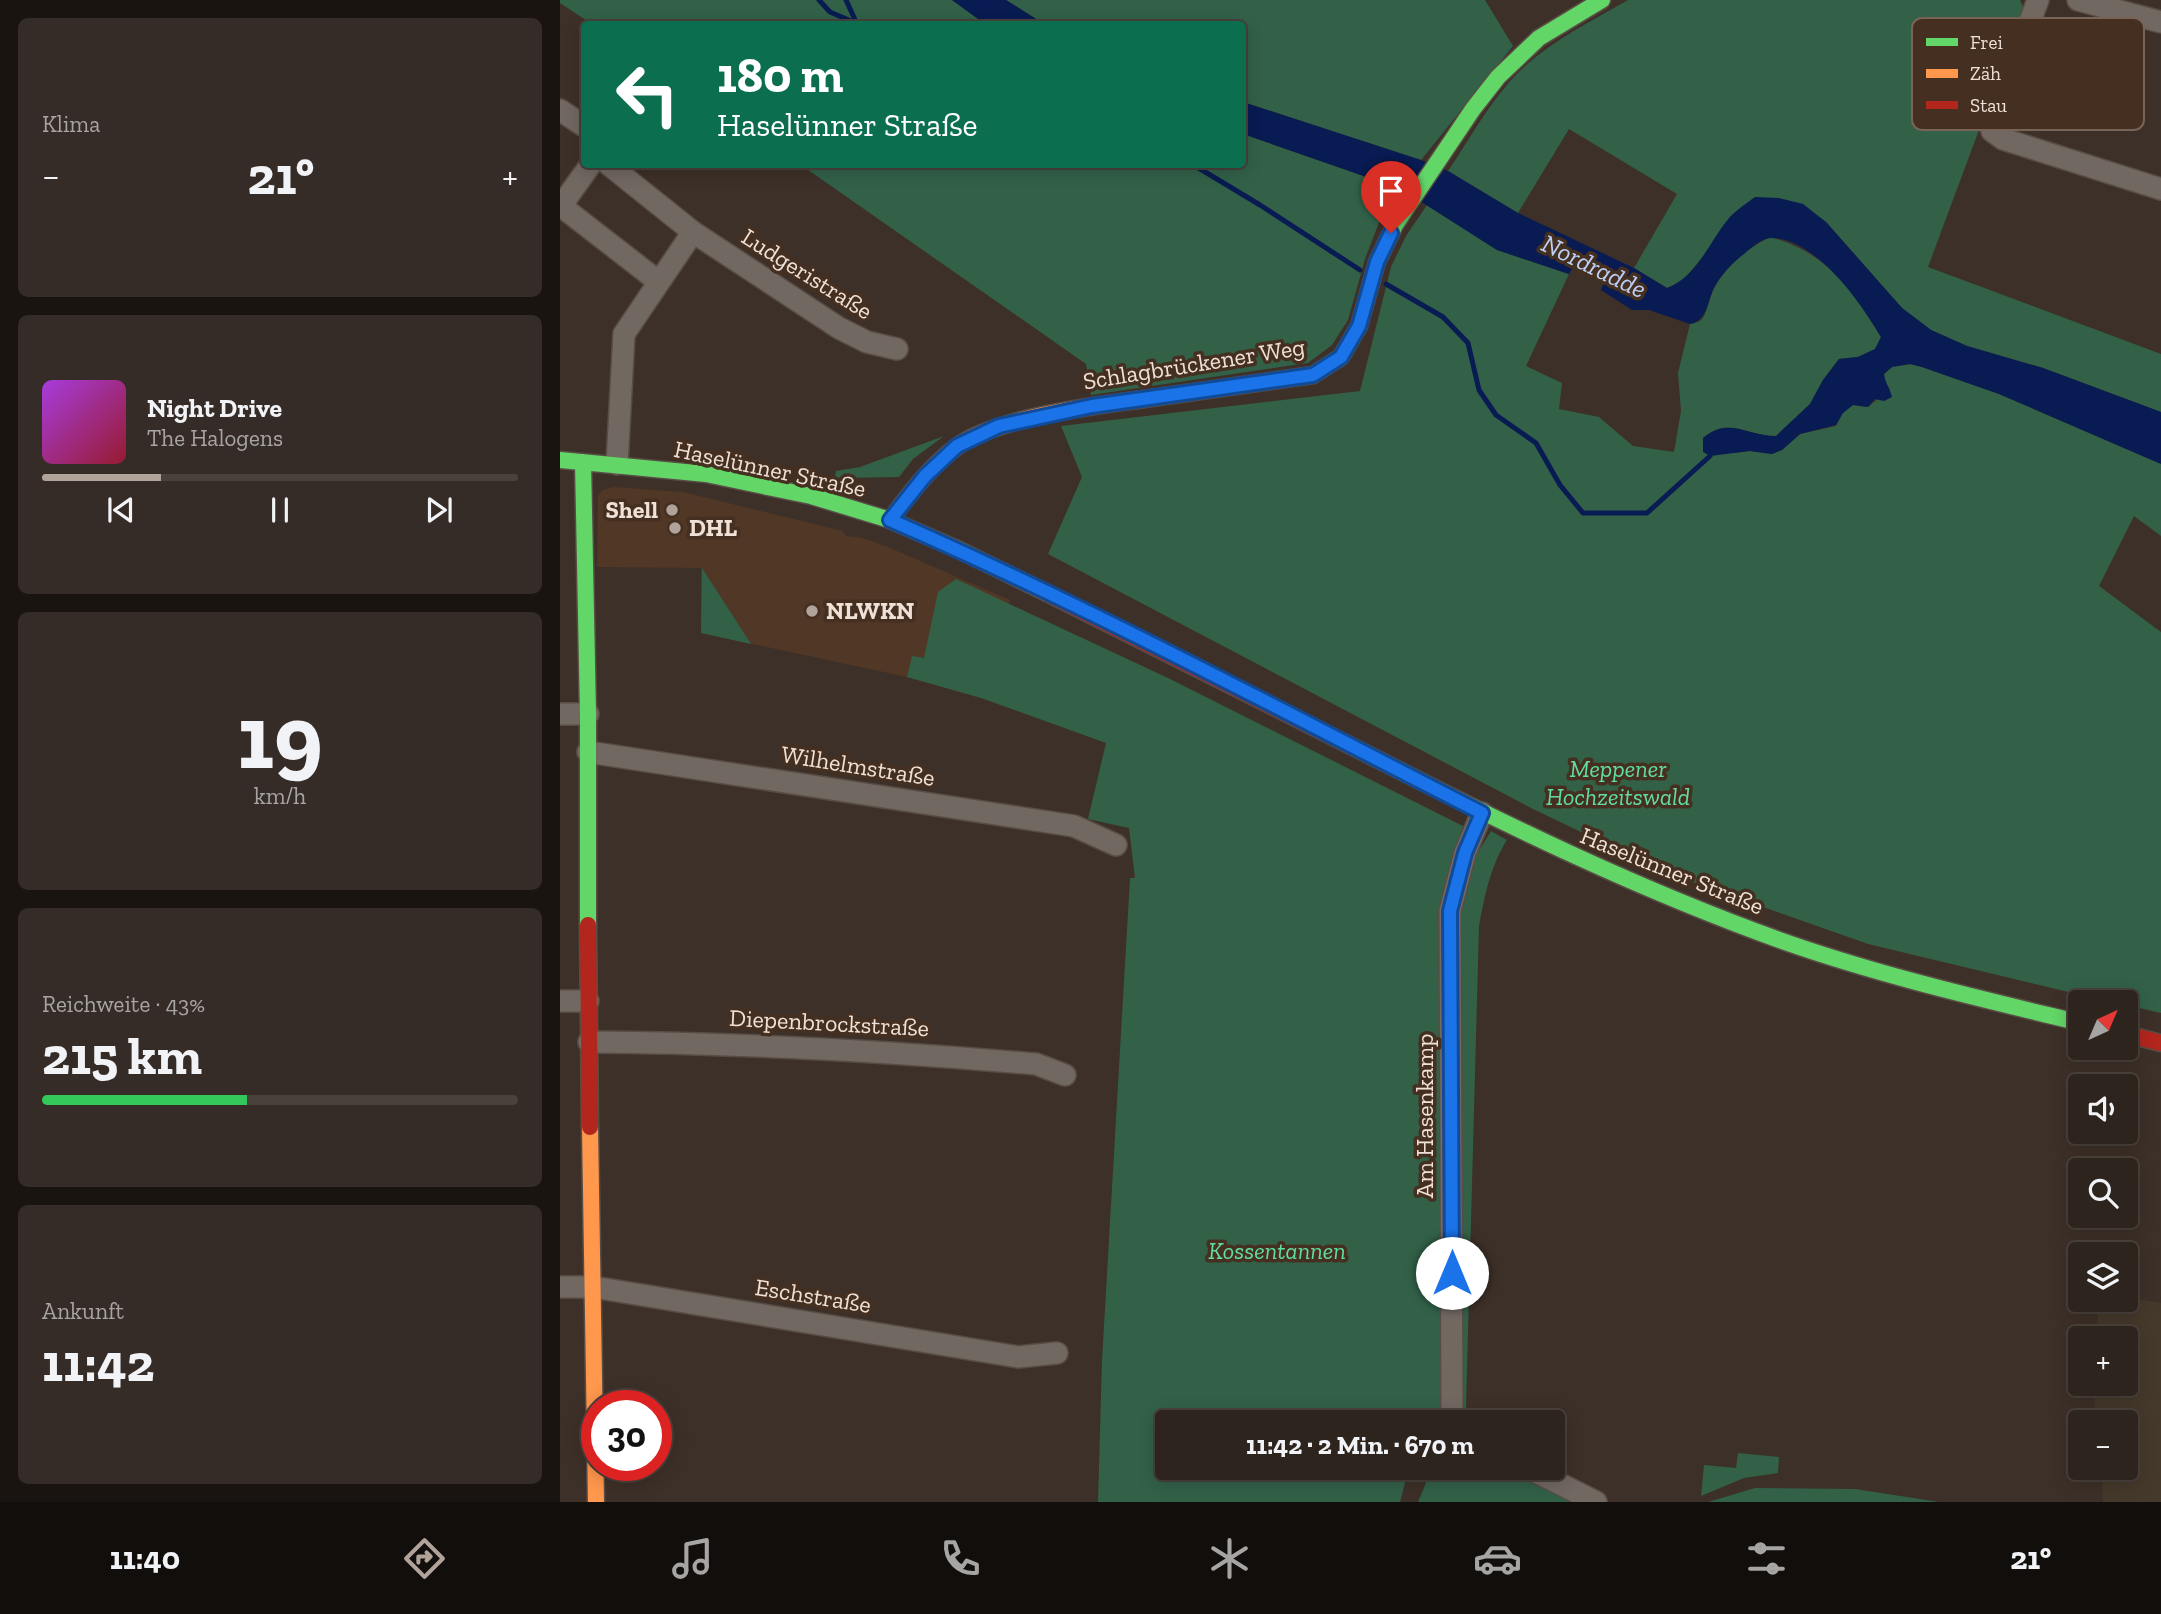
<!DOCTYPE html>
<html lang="de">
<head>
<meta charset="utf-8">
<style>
	body { margin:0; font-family:"Zilla Slab",serif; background:#362c27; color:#f1f3f6; height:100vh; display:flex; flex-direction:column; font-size:26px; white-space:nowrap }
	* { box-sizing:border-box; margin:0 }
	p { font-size:23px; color:#a7a4a4 }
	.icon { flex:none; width:38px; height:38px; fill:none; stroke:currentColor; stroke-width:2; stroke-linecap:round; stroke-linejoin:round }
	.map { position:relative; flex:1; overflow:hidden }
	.drawer { display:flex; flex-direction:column; gap:18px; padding:18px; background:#191410; width:560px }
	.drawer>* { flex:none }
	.banner { position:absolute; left:21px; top:21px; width:665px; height:147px; border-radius:7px; box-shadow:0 4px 18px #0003,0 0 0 2px #49413c; background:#0b6e4f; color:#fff; overflow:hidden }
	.needle { width:46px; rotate:44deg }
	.controls { position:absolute; left:1508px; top:990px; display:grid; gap:14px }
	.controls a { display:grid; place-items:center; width:70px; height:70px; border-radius:7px; background:#2e241e; box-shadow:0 4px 18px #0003,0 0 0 2px #49413c; font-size:35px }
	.speed { position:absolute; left:21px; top:1390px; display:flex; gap:14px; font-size:35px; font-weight:700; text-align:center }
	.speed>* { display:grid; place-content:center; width:91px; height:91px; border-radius:50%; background:#2e241e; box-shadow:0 4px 18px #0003,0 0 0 2px #49413c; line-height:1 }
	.speed .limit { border:10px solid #d22; background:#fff; color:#111 }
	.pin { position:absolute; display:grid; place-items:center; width:60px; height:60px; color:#fff; margin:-72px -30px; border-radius:50% 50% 50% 0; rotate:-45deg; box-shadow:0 0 7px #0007 }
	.pin .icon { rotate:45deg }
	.me { position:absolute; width:77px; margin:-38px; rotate:0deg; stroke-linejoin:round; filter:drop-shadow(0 0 5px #0008) }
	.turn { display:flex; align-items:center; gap:24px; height:147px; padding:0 21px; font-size:32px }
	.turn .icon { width:91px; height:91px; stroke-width:2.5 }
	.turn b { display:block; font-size:49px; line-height:60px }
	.big { font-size:52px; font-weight:700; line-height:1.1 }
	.drawer .card { flex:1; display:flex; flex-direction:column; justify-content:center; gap:10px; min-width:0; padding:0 24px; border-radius:10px; background:#362c27 }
	.drawer .dial { align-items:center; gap:0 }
	.dial b { font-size:91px; line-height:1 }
	.song { display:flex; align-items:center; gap:21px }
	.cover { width:84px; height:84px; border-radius:10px; background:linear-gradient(135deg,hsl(280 70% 55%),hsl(350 70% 35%)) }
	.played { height:7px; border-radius:4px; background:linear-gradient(90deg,#b1a39a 25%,#49413c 25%) }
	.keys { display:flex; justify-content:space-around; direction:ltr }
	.heat { display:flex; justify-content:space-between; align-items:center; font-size:38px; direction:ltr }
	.charge { height:10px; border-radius:5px; background:linear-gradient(90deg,#34c759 43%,#49413c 0) }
	.trip { position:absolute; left:595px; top:1410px; width:410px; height:70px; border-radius:7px; background:#2e241e; box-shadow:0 4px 18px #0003,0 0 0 2px #49413c; font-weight:700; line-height:70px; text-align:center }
	.tab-bar { display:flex; height:112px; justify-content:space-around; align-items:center; background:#120e0c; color:#a7a4a4 }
	.tab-bar .icon { width:49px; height:49px }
	.tab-bar .selected { color:#b1a39a }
	.tab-bar b { font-size:32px; color:#f1f3f6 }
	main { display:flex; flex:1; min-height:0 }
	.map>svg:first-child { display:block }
	.built { fill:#513725 }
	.industrial { fill:#45392b }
	.green { fill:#326148 }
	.water { fill:#081b52 }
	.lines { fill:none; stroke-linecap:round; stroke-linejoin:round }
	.stream { stroke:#081b52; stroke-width:5 }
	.street-casing { stroke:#584d45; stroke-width:24 }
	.fast-casing { stroke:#584d45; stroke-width:19 }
	.slow-casing { stroke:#584d45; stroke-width:19 }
	.jam-casing { stroke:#584d45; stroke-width:19 }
	.street { stroke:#726862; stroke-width:21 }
	.fast { stroke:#63d668; stroke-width:16 }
	.slow { stroke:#ff974d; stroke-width:16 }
	.jam { stroke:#b3261e; stroke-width:16 }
	.route-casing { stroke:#114b97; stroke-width:18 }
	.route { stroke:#1a73e8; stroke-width:12 }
	.poi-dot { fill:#b1a39a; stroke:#452f20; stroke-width:2.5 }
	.labels { text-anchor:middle; stroke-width:7; stroke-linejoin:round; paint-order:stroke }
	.street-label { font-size:24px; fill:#efe1d7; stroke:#452f20 }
	.poi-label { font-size:24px; font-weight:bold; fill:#efe1d7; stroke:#452f20; text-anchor:start }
	.park-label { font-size:24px; font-style:italic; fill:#60dda1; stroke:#452f20 }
	.water-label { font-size:26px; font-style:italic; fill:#bccff5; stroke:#452f20 }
	.key { fill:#452f20; stroke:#786457; stroke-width:2 }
	.key-label { font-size:19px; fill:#efe1d7 }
</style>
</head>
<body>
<main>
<section class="drawer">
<div class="card"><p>Klima</p>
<div class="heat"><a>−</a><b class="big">21°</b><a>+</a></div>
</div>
<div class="card">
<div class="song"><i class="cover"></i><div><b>Night Drive</b><p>The Halogens</p></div></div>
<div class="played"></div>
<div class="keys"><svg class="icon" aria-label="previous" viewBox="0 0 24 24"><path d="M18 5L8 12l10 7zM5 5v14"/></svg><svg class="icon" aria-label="pause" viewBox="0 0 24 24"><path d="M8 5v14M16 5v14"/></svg><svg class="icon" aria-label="next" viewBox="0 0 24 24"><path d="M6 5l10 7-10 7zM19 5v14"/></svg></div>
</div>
<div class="card dial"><b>19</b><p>km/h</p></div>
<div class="card"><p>Reichweite · 43%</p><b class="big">215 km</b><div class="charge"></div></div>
<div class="card"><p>Ankunft</p><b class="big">11:42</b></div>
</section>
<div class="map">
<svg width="1601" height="1502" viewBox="0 0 1601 1502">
	<rect width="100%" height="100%" fill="#3d3028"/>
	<path class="built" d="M 54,487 L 123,492 L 283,531 L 286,536 L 303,538 L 328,547 L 450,600 L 421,698 L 347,677 L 141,633 L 141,568 L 37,567 L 38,496 L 42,490 Z"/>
	<path class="industrial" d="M 1566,1297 L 1601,1303 L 1601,1502 L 1543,1502 L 1542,1468 L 1566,1468 L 1566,1423 L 1534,1423 L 1535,1384 L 1566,1384 L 1566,1339 L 1537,1339 L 1538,1300 L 1566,1300 Z"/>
	<path class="green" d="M 0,0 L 392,0 L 425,24 L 32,24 L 0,3 Z
		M 446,0 L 925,0 L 953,46 L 861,160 L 683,102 L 682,24 L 484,24 Z
		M 1068,0 L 1460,0 L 1464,9 L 1368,267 L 1601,354 L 1601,412 L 1483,368 L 1407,346 L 1371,330 L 1342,308 L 1266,222 L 1145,254 L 1121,283 L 1107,288 L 1074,268 L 1117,194 L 1009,129 L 958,213 L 888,171 C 907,143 924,112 946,86 C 977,48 1026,24 1068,0 Z
		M 683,134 L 841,189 L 820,220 L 805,259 L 788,320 L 772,345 L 748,363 L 531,395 L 526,364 L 241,165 L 682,164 Z
		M 867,205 L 937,250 L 1009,274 L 966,366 L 1002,383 L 999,409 L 1039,417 L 1073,446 L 1114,452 L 1121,411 L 1118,373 L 1130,324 C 1136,323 1141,322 1144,316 C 1149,306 1150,294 1156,285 C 1168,264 1188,248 1210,237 C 1266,252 1292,289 1321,337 L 1315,349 L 1298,357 L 1279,359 L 1263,380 L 1250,404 L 1216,436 C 1187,436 1168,416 1143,438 L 1171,453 L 1190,451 L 1212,454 L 1222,450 L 1240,434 L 1276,426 L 1283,412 L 1293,405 L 1308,407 L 1330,389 L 1325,384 L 1324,374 L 1332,367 L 1350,364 L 1362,367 L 1439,394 L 1601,464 L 1601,536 L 1574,516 L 1539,586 L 1601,632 L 1601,1013 L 1566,1005 L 1566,1003 L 1554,1003 L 1308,944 L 1109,874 L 973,809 L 488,554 L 522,477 L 501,426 L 800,391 L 831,267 L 846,236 Z
		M 384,436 L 353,459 L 339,477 L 275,478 L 276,471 L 300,467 Z
		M 142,568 L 191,644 L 141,633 Z
		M 396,579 L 608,678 L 903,826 L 896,851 L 886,1413 L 880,1423 L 607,1423 L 607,1468 L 852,1468 L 846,1479 L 840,1502 L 538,1502 L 542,1360 L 570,878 L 575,878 L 569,828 L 528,819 L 546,743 L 421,698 L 347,677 L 352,656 L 364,658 L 378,592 Z
		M 931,831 L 947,840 C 930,867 925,895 919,926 L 906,1406 L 910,1423 L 905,1423 L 899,1408 L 896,913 L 915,857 Z
		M 1178,1453 L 1219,1457 L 1218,1473 L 1184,1478 L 1141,1496 L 1144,1465 L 1176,1468 Z
		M 872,1468 L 944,1468 L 1024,1502 L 858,1502 Z
		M 1195,1488 L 1295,1489 L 1379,1502 L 1148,1502 Z"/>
	<path class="water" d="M 392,0 L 446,0 L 484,24 L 425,24 Z
		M 683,102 L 861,160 L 888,171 L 958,213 L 1074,268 L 1107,288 C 1138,276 1149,242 1169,218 C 1176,210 1187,203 1195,197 L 1219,198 L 1243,204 L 1266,222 L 1342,308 L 1371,330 L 1407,346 L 1483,368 L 1601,412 L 1601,464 L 1439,394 L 1362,367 L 1350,364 L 1332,367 L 1324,374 C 1325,383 1330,388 1332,397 L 1324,401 L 1315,399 L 1308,407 L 1293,405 L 1283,413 L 1276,425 L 1240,434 L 1222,450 L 1212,454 L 1190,451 L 1150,456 L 1143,452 L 1143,438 C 1168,416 1188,436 1216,436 L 1250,404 L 1263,380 L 1279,359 L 1298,357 L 1315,349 L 1321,337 C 1301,303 1256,238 1211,238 C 1202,238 1191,248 1184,254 C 1173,262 1162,274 1155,286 C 1147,300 1148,321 1130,324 L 1089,310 L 1072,310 L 1041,290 L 1044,282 L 1013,267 L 1009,274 L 937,250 L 841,189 L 683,134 Z"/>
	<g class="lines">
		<path class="stream" d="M 259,0 L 270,12 L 298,24
			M 286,0 L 297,24
			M 632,164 L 700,205 L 800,270
			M 826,284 L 883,317 L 908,343 L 919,390 L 936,415 L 976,443 L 1000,485 L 1023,513 L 1087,513 L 1150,456"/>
		<defs>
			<path id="street" d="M 1478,0 L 1431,123 L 1432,131 L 1443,139 L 1601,189
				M 1518,0 L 1601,22
				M 0,110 L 24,126
				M 31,164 L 1,206 L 99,282
				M 48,164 L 133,232 L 279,328 L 307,342 L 337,349
				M 57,464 L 64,334 L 133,232
				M 0,714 L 28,714
				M 28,752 L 514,826 L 556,845
				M 0,1001 L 28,1001
				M 29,1042 C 179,1043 327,1051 476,1064 L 505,1075
				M 0,1287 L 33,1287 L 458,1357 L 497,1353
				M 897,1423 L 892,1413 L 890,911 L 905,853 L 922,813
				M 968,1468 L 1036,1502"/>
			<path id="fast" d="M 577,400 L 753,375 L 781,357 L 799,326 L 817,262 L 835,225 L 913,109 L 938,77 L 979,38 L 1042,0
				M 0,460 L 146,474 L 251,496 L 330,520 L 397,549 L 487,593
				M 23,462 L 28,714 L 28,925
				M 811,756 C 946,825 1082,891 1225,942 C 1322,976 1422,999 1521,1023"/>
			<path id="slow" d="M 330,520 C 350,494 369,468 395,448 C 432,419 529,406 577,400
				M 30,1127 L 36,1502"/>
			<path id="jam" d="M 487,593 L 811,756
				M 28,925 L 30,1127
				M 1566,1034 L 1601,1043"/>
		</defs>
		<use href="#street" class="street-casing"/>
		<use href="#fast" class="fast-casing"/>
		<use href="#slow" class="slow-casing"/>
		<use href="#jam" class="jam-casing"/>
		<use href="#street" class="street"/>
		<use href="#fast" class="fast"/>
		<use href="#slow" class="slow"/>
		<use href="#jam" class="jam"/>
	</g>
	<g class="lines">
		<defs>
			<path id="route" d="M 831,233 L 817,262 L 799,326 L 781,357 L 753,375 L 532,406 L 439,426 L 397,446 L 365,476 L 330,520 C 532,608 726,713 922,813 L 905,853 L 890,911 L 892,1273"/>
		</defs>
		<use href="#route" class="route-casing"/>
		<use href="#route" class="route"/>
	</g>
	<g class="poi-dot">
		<circle cx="112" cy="510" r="7"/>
		<circle cx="115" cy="528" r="7"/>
		<circle cx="252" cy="611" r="7"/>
	</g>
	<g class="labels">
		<g class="street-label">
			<text transform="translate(247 274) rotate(32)" y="8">Ludgeristraße</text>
			<text transform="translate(634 364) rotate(-9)" y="8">Schlagbrückener Weg</text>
			<text transform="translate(210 469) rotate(12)" y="8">Haselünner Straße</text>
			<text transform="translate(298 766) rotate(9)" y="8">Wilhelmstraße</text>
			<text transform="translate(1112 871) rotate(22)" y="8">Haselünner Straße</text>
			<text transform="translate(269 1023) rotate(3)" y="8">Diepenbrockstraße</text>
			<text transform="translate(865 1116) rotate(-90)" y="8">Am Hasenkamp</text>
			<text transform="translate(253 1296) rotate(9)" y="8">Eschstraße</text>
		</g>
		<g class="poi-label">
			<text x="98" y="518" text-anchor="end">Shell</text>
			<text x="129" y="536">DHL</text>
			<text x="266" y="619">NLWKN</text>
		</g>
		<g class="park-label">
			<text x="1058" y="777">Meppener<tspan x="1058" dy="28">Hochzeitswald</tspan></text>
			<text x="717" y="1259">Kossentannen</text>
		</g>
		<g class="water-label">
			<text transform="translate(1034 266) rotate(26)" y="9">Nordradde</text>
		</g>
	</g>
	<rect x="1352" y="18" width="232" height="112" rx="10" class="key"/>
	<rect x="1366" y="38" width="32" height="8" fill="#63d668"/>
	<rect x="1366" y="69" width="32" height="9" fill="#ff974d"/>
	<rect x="1366" y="101" width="32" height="8" fill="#b3261e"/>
	<g class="key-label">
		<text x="1410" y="49">Frei</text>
		<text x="1410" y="80">Zäh</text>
		<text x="1410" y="112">Stau</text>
	</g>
</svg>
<div class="controls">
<a><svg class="needle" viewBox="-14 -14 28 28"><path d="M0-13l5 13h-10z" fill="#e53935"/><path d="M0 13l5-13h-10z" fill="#a7a4a4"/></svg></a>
<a><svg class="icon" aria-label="sound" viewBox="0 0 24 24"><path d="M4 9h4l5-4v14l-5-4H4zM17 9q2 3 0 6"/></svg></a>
<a><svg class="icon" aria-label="search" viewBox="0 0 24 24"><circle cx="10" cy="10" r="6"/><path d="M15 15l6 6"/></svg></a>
<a><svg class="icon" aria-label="layers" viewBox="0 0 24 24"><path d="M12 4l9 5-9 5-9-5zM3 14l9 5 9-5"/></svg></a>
<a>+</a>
<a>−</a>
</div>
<div class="speed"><div class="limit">30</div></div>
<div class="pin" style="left:831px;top:233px;background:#d93025"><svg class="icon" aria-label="arrive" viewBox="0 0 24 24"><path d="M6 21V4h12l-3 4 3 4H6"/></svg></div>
<svg class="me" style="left:892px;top:1273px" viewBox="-20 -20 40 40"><circle r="19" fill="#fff"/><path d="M0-13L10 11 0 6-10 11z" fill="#1a73e8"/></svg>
<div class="trip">11:42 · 2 Min. · 670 m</div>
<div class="banner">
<div class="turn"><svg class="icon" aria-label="left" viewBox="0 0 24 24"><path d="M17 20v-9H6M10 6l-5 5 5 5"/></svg><div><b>180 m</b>Haselünner Straße</div></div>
</div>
</div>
</main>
<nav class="tab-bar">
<b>11:40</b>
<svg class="icon selected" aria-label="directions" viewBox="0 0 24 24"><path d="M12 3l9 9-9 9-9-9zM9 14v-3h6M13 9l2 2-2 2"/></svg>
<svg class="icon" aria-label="music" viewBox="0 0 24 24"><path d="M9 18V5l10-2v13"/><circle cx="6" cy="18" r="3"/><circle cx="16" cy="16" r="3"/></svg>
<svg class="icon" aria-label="phone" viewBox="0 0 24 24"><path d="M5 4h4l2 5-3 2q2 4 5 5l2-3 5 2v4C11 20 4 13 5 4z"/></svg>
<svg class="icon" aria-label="climate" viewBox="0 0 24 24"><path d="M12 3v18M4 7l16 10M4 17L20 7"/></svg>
<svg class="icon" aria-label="car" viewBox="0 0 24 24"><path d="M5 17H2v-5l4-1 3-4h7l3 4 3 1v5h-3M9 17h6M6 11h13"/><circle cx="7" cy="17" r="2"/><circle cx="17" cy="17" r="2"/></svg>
<svg class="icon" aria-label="filters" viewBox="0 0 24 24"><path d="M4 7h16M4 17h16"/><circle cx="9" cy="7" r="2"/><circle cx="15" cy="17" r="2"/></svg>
<b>21°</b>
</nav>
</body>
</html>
